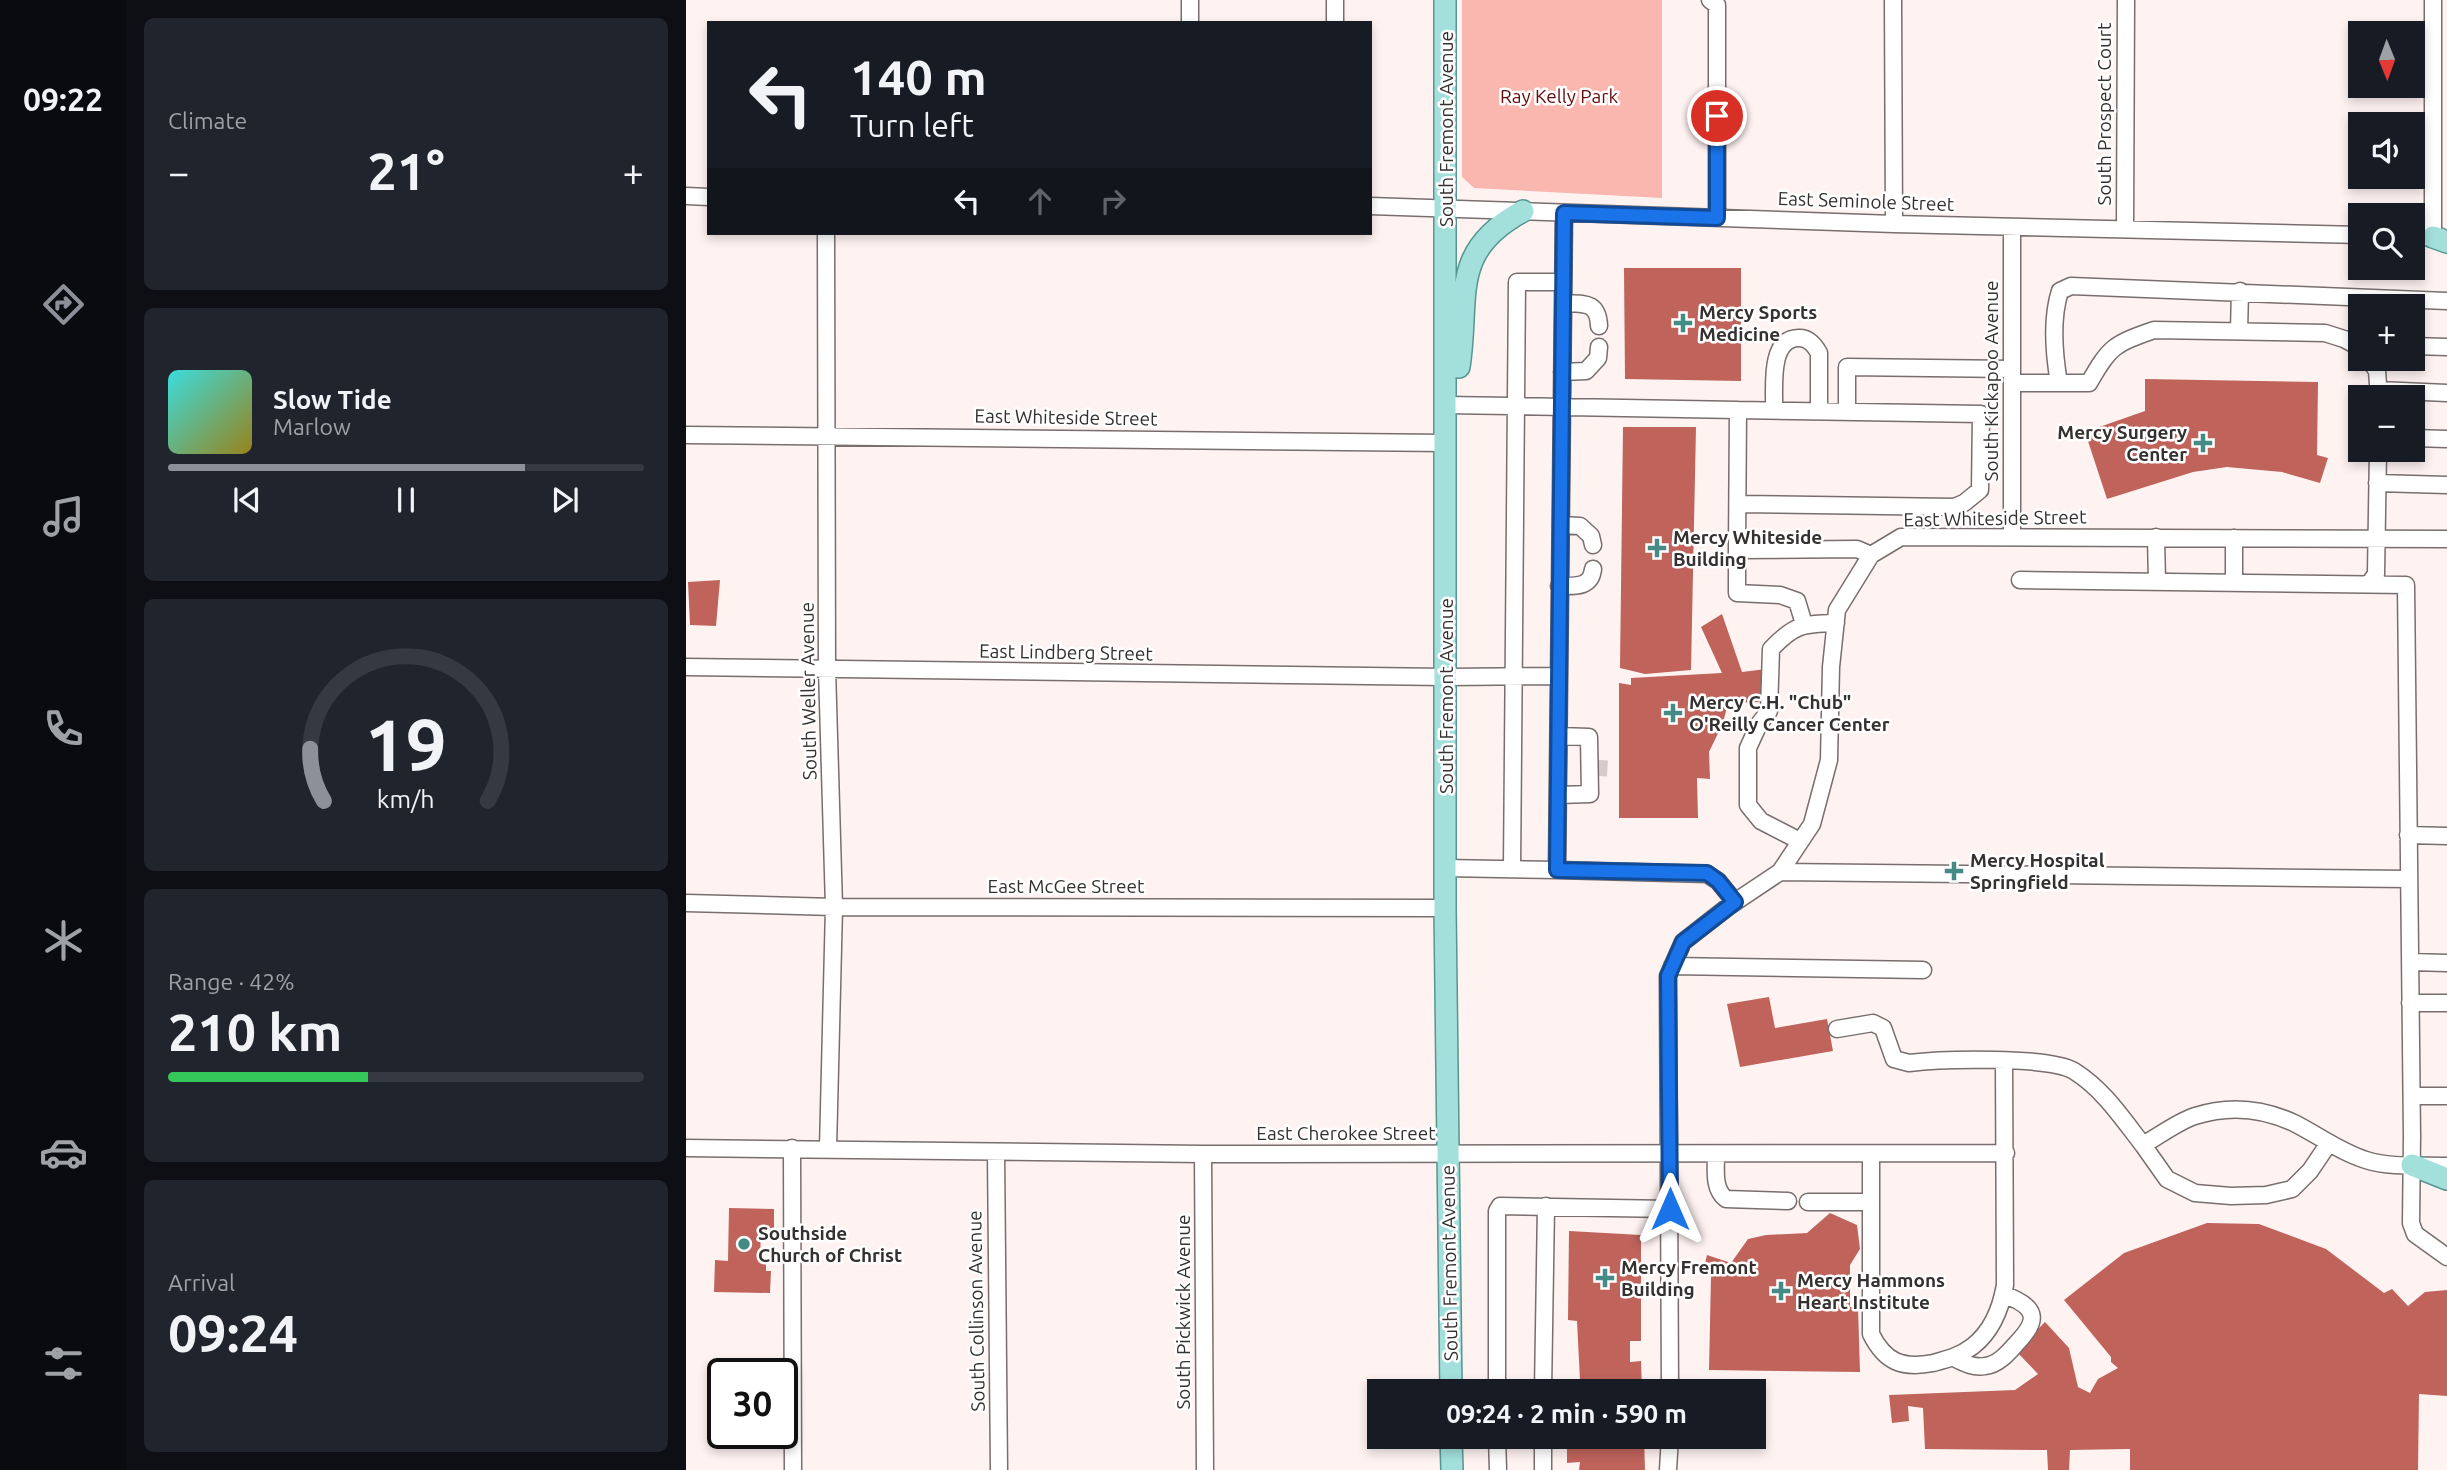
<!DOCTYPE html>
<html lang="en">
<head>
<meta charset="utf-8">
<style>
	body { margin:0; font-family:Ubuntu,sans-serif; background:#20242c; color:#f1f3f6; height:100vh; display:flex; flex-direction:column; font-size:26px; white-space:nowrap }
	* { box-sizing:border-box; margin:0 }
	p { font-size:23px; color:#9ea1a6 }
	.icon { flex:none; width:38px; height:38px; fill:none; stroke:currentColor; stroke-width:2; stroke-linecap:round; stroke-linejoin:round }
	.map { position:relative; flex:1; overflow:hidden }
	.sheet { display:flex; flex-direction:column; gap:18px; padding:18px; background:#0d0f14; width:560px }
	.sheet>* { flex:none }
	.guide { position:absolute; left:21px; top:21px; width:665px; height:214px; border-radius:0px; box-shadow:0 4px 10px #0003; background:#171b24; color:#f1f3f6; overflow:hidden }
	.needle { width:46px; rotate:179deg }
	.buttons { position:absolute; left:1662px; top:21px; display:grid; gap:14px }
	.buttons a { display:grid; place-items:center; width:77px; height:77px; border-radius:0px; background:#171b24; box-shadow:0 4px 10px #0003; font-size:35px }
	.speed { position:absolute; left:21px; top:1358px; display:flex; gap:14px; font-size:35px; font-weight:700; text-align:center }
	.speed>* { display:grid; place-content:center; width:91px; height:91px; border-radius:50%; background:#171b24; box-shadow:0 4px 10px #0003; line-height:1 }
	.speed .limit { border:4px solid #111; border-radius:10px; background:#fff; color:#111 }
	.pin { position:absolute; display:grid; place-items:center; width:60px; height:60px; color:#fff; margin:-30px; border:4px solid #fff; border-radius:50%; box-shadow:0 2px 7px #0007 }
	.me { position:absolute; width:77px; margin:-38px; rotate:0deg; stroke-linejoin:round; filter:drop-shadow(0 0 5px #0008) }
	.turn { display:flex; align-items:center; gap:24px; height:147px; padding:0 28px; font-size:32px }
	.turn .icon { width:91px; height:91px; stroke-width:2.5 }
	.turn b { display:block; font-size:49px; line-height:60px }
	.lanes { display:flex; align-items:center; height:66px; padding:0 28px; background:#0003; justify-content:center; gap:35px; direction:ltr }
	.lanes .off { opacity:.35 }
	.big { font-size:52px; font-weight:700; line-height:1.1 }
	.sheet .widget { flex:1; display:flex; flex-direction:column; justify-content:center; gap:10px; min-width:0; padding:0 24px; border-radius:10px; background:#20242c }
	.sheet .dial { align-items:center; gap:0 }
	.dial svg { height:182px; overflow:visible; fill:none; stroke:#363941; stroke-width:7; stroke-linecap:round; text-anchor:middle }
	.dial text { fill:#f1f3f6; stroke:none }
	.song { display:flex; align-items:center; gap:21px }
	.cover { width:84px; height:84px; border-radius:10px; background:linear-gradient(135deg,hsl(180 70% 55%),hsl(50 70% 35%)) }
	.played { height:7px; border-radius:4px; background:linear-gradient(90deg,#8c9099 75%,#363941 75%) }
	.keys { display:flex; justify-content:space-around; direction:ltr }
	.heat { display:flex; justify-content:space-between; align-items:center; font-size:38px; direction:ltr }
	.charge { height:10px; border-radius:5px; background:linear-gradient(90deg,#34c759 42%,#363941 0) }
	.trip { position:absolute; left:681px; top:1379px; width:399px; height:70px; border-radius:0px; background:#171b24; box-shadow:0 4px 10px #0003; font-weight:700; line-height:70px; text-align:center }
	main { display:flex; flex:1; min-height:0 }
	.tabs { display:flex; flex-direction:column; width:126px; justify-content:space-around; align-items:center; background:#090b0e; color:#9ea1a6 }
	.tabs .icon { width:49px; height:49px }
	.tabs .selected { color:#8c9099 }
	.tabs b { font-size:32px; color:#f1f3f6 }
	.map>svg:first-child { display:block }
	.green { fill:#fab7b0 }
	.building { fill:#bf635b }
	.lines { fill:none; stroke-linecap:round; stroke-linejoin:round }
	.minor-tunnel { stroke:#d7cccb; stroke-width:16; stroke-dasharray:16 8; stroke-linecap:butt }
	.minor-casing { stroke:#786e6d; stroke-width:19 }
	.major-casing { stroke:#559691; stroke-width:24 }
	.minor { stroke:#fff; stroke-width:16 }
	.major { stroke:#a3e0dc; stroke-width:21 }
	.route-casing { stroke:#114b97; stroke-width:18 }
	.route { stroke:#1a73e8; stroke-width:12 }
	.poi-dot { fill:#448b85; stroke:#fff; stroke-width:2.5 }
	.labels { text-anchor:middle; stroke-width:5; stroke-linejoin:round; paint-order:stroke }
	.park-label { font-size:19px; fill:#640d0f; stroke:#fff }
	.street-label { font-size:19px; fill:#353131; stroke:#fff }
	.poi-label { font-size:19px; font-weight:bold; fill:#353131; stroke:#fff; text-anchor:start }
</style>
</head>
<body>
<main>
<nav class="tabs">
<b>09:22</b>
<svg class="icon selected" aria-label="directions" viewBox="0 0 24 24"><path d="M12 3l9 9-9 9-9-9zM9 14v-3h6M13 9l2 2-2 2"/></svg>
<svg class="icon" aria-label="music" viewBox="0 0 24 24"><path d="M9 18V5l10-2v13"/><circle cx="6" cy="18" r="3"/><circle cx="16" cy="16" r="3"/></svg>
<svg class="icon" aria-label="phone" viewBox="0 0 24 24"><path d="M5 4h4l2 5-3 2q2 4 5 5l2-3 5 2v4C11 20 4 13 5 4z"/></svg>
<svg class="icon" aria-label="climate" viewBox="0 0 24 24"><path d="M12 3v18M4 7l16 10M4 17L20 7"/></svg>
<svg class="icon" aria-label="car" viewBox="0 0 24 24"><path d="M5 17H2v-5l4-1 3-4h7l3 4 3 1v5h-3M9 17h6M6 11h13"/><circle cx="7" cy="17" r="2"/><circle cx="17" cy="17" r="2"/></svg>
<svg class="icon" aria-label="filters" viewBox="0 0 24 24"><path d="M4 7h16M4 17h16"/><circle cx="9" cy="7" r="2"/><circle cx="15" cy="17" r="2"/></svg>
</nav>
<section class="sheet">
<div class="widget"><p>Climate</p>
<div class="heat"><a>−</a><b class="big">21°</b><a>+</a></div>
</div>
<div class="widget">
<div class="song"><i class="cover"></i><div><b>Slow Tide</b><p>Marlow</p></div></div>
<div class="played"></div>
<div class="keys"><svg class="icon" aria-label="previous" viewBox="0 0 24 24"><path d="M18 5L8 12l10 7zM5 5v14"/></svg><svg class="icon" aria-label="pause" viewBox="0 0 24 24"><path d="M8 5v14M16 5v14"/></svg><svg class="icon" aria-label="next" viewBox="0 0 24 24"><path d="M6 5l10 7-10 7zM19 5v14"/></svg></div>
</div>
<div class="widget dial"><svg viewBox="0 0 100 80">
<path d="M14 69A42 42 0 1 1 86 69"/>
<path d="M14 69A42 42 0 0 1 8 46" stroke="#8c9099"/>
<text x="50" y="56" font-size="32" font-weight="700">19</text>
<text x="50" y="72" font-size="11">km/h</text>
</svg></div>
<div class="widget"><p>Range · 42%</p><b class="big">210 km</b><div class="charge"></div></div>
<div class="widget"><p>Arrival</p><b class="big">09:24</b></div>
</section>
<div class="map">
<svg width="1761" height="1470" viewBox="0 0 1761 1470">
	<rect width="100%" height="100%" fill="#fff3f2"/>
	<path class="green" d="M 776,0 L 976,0 L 976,198 L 788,188 L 776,177 Z"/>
	<path class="building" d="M 938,268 L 1055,268 L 1055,381 L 939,379 Z
		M 1459,379 L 1632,382 L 1631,455 L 1642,458 L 1634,483 L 1596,472 L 1541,467 L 1507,472 L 1421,499 L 1399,432 L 1459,411 Z
		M 937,427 L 1010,427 L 1005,670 L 959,674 L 934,668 Z
		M 34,580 L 30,626 L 4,625 L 2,582 Z
		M 1036,614 L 1056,672 L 1080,669 L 1078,702 L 1042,703 L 1037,723 L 1023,752 L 1024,779 L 1011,778 L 1012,818 L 933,818 L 933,683 L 945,685 L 945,678 L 1036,673 L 1015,627 Z
		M 1083,997 L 1089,1028 L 1141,1019 L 1147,1051 L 1054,1067 L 1041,1004 Z
		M 43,1208 L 88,1209 L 88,1228 L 75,1228 L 74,1263 L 80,1263 L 80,1271 L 85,1271 L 84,1293 L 28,1292 L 29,1260 L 42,1261 Z
		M 1144,1213 L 1171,1225 L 1174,1249 L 1164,1265 L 1164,1307 L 1172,1307 L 1174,1372 L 1023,1370 L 1025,1276 L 1016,1275 L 1021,1255 L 1045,1263 L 1062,1239 L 1080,1235 L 1121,1233 Z
		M 1521,1223 L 1573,1224 L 1640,1249 L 1698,1293 L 1706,1289 L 1722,1306 L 1739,1292 L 1761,1290 L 1761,1396 L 1733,1394 L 1732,1470 L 1444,1470 L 1444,1449 L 1384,1450 L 1383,1470 L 1362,1470 L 1361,1450 L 1239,1449 L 1237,1408 L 1222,1406 L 1223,1421 L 1206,1423 L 1203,1395 L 1329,1390 L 1352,1374 L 1330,1351 L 1359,1322 L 1383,1348 L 1392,1387 L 1404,1393 L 1412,1379 L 1432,1368 L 1425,1362 L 1425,1357 L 1378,1300 L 1438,1253 Z
		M 883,1231 L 955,1235 L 955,1341 L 944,1341 L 944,1362 L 955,1361 L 956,1391 L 880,1391 L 880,1380 L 894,1380 L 891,1321 L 882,1320 Z
		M 881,1437 L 958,1437 L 959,1470 L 893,1470 L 894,1462 L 881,1463 Z"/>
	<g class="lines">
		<path class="minor-tunnel" d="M 913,776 L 914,759"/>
		<defs>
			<path id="minor" d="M 1024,0 L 1031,5 L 1031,217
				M 1207,0 L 1208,224
				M 1747,0 L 1747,237
				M 504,23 L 504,0
				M 649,23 L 649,0
				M 0,196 L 23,197
				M 684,206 L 1208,224 L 1675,235
				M 1326,227 L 1326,536
				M 1439,229 L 1440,0
				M 140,233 L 141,669 L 148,907 L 142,1149
				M 1727,237 L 1755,237
				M 877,303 C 898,304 912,301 913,326
				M 1553,331 L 1554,291
				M 1727,346 L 1761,347
				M 1683,359 L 1691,371 L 1693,397
				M 876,372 L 900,371 L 912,358 L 913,347
				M 1326,383 L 1403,383 C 1424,346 1428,344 1468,330 L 1639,333 L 1658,339 L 1675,348
				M 1373,383 C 1368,354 1365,319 1374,291 L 1385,286 L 1761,301
				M 1693,390 L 1761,393
				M 760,405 L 1052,410
				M 1088,410 C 1089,390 1082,339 1112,338 C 1122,337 1128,344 1133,353 L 1133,411
				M 1161,412 L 1161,367 L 1326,369
				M 0,435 L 760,443
				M 1727,438 L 1761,439
				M 1691,483 L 1761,485
				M 1052,504 L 1268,507 L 1278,503 L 1294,490 L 1295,414 L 1052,410 L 1051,550 L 1171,549 L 1185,555
				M 875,525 L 894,526 L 905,536 L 907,545
				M 1470,537 L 1471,582
				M 1548,538 L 1548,583
				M 1051,550 L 1051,593 L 1094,595 L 1111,601 L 1118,624
				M 1334,580 L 1720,585 L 1726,1136 L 1725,1223 L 1729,1234 L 1761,1257
				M 1683,584 L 1690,574 L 1692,450
				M 873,586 C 889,586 905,588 907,569
				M 0,667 L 760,677 L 873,676
				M 872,795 L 904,794 L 903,737 L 873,736
				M 1722,835 L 1761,836
				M 1114,841 L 1075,821 L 1062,805 L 1062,748 L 1073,724 L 1083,711 L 1085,649 C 1109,624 1117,624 1150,623
				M 759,868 L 871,870 L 878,213
				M 826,869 L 831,282 L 877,282
				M 871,870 L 1021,874 L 1032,881 L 1049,902
				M 1094,872 L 1723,879
				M 0,903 L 148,907 L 759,908
				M 1724,962 L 1761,963
				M 986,966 L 1237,970
				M 1724,1003 L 1761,1003
				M 1151,1029 L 1187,1023 L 1197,1028 L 1208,1059 L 1223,1063 C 1255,1059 1364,1056 1388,1071 C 1417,1089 1436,1118 1457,1145 C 1473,1136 1491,1122 1509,1116 C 1543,1105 1576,1108 1608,1123 C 1632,1135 1654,1152 1680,1160 C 1705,1168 1735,1165 1761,1166
				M 1726,1096 L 1761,1096
				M 1457,1145 L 1481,1179 L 1509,1193 L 1545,1196 L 1580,1195 L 1606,1189 L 1624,1171 L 1643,1143
				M 0,1148 L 517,1154 L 1320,1153
				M 106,1148 L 107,1470
				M 310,1152 L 313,1470
				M 517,1154 L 519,1470
				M 1185,1154 L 1185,1334 C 1199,1362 1216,1369 1247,1363 C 1262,1359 1274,1356 1287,1346 C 1306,1331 1315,1308 1319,1285 L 1318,1062
				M 1030,1155 C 1030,1170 1027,1189 1040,1199 L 1102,1201
				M 1122,1202 L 1185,1202
				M 1268,1358 C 1278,1363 1287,1368 1299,1366 C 1312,1365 1322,1353 1330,1344 C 1355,1318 1350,1307 1317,1294
				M 811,1391 L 811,1211 L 814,1206 L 984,1209
				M 857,1391 L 860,1206
				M 984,1391 L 982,976 L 997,942 L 1043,906 L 1094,872 L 1126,824 L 1143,760 L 1145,667 L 1151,610 L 1185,555 L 1215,537 L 1761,539
				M 811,1437 L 812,1470
				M 857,1437 L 857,1470
				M 982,1470 L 984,1437"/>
			<path id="major" d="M 759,0 L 759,908 L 765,1391
				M 1747,237 L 1761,242
				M 773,367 C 784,296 762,252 837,211
				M 1726,1165 L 1761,1179
				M 765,1437 L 766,1470"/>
		</defs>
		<use href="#minor" class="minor-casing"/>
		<use href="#major" class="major-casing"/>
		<use href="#minor" class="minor"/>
		<use href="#major" class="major"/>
	</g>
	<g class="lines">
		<defs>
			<path id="route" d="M 984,1209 L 982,976 L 997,942 L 1049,902 L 1032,881 L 1021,873 L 871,870 L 878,213 L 1031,218 L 1031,116"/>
		</defs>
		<use href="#route" class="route-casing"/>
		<use href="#route" class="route"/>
	</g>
	<g class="poi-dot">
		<path d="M993.5 312.5h7v7h7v7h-7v7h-7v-7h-7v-7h7z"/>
		<path d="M1513.5 432.5h7v7h7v7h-7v7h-7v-7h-7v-7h7z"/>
		<path d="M967.5 537.5h7v7h7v7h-7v7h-7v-7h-7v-7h7z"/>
		<path d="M983.5 702.5h7v7h7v7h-7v7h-7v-7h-7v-7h7z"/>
		<path d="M1264.5 860.5h7v7h7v7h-7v7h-7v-7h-7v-7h7z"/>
		<circle cx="58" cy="1244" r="7"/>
		<path d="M915.5 1267.5h7v7h7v7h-7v7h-7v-7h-7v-7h7z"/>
		<path d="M1091.5 1280.5h7v7h7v7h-7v7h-7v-7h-7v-7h7z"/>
	</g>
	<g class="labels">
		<g class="park-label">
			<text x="873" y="103">Ray Kelly Park</text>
		</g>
		<g class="street-label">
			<text transform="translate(1418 114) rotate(-90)" y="7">South Prospect Court</text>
			<text transform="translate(760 129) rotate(-90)" y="7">South Fremont Avenue</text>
			<text transform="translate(1180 201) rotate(2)" y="7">East Seminole Street</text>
			<text transform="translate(1305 381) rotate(-90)" y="7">South Kickapoo Avenue</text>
			<text transform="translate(380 417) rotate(1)" y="7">East Whiteside Street</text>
			<text transform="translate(1309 518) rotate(-1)" y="7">East Whiteside Street</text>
			<text transform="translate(380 652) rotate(1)" y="7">East Lindberg Street</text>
			<text transform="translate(122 691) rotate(-91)" y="7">South Weller Avenue</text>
			<text transform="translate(760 696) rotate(-90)" y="7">South Fremont Avenue</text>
			<text x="380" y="893">East McGee Street</text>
			<text x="660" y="1140">East Cherokee Street</text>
			<text transform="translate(763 1263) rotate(-91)" y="7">South Fremont Avenue</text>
			<text transform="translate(290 1311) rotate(-91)" y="7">South Collinson Avenue</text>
			<text transform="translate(497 1312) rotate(-90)" y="7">South Pickwick Avenue</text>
		</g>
		<g class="poi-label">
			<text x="1013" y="319">Mercy Sports<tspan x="1013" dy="22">Medicine</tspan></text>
			<text x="1501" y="439" text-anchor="end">Mercy Surgery<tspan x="1501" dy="22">Center</tspan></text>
			<text x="987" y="544">Mercy Whiteside<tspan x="987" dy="22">Building</tspan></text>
			<text x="1003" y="709">Mercy C.H. "Chub"<tspan x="1003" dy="22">O'Reilly Cancer Center</tspan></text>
			<text x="1284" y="867">Mercy Hospital<tspan x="1284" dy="22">Springfield</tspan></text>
			<text x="72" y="1240">Southside<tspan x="72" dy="22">Church of Christ</tspan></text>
			<text x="935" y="1274">Mercy Fremont<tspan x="935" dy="22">Building</tspan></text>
			<text x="1111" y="1287">Mercy Hammons<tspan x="1111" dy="22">Heart Institute</tspan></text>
		</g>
	</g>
</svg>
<div class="buttons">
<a><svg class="needle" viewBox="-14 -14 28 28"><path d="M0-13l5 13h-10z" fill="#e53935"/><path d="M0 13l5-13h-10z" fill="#9ea1a6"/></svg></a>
<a><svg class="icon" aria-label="sound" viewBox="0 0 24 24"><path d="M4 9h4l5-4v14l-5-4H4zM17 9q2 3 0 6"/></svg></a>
<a><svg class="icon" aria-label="search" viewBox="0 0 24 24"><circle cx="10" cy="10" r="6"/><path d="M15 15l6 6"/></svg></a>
<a>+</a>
<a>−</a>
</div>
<div class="speed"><div class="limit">30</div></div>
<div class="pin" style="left:1031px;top:116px;background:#d93025"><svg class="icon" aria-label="arrive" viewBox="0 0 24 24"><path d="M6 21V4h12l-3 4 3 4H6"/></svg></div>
<svg class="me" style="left:984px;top:1209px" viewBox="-20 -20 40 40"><path d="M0-17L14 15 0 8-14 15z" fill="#1a73e8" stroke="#fff" stroke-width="4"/></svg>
<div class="trip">09:24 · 2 min · 590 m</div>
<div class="guide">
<div class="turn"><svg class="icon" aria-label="left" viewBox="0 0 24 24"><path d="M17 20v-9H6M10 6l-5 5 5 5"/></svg><div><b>140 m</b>Turn left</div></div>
<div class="lanes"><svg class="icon" aria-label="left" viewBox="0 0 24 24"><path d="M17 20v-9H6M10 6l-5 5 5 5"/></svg><svg class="icon off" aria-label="ahead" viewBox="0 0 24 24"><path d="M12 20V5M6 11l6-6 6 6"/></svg><svg class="icon off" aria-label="right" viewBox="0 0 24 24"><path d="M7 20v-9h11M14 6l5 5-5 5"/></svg></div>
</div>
</div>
</main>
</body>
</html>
